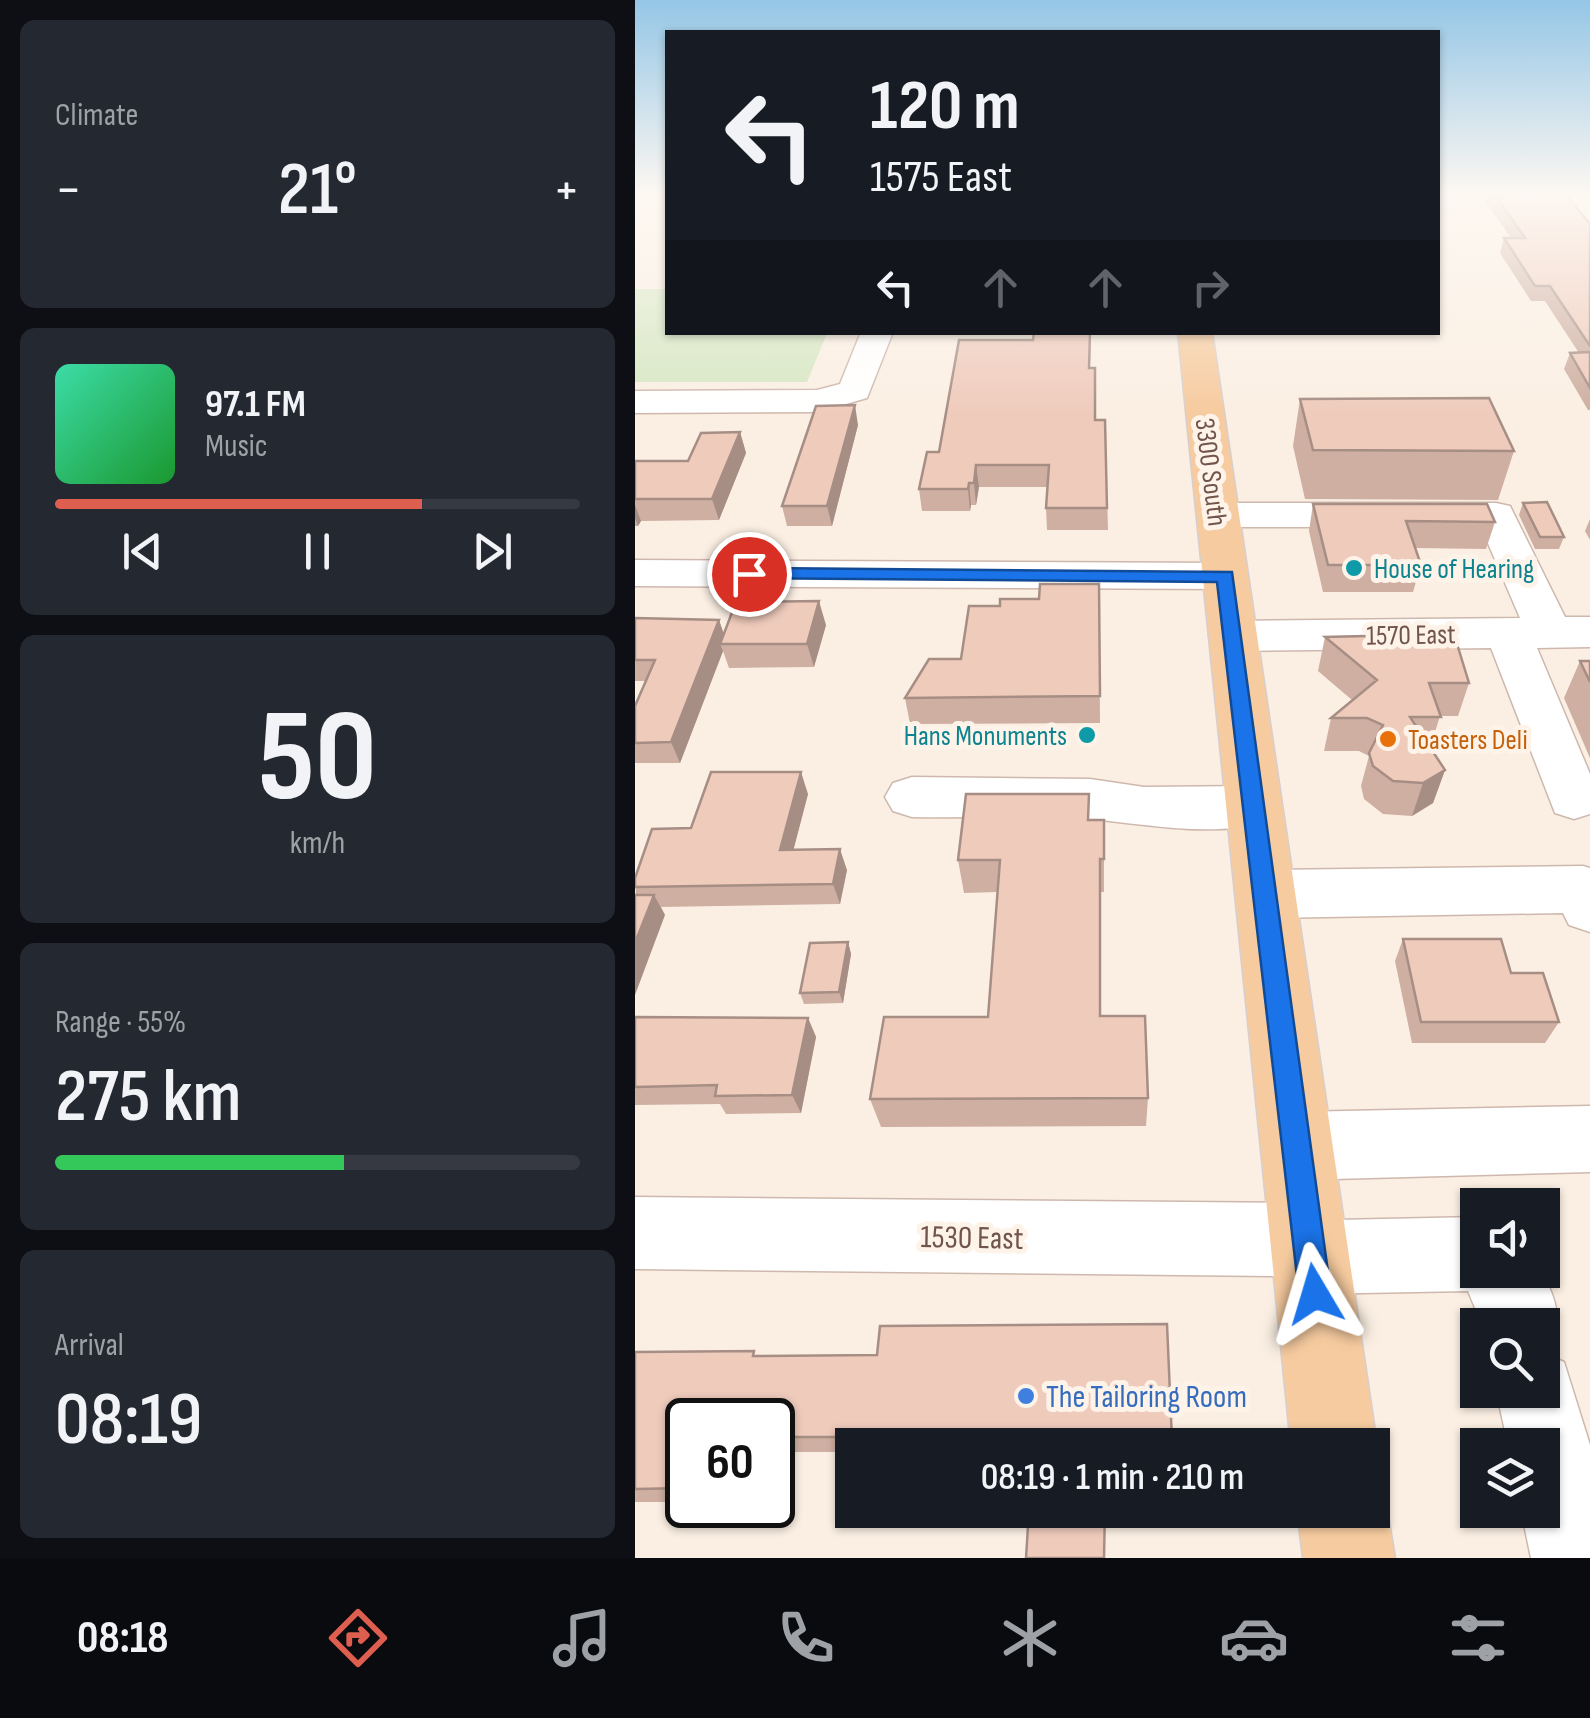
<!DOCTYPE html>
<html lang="en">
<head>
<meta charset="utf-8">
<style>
	body { margin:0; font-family:"Sofia Sans Condensed",sans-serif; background:#242831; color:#f1f3f6; height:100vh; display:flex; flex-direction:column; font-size:38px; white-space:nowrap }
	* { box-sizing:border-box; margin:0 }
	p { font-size:32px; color:#9ea1a6 }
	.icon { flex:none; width:55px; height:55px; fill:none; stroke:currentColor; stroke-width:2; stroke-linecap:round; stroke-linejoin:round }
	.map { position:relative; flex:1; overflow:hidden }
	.drawer { display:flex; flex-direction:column; gap:20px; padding:20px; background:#0d0f14; width:635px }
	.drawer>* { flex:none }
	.banner { position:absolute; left:30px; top:30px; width:775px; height:305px; border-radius:0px; box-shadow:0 2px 8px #0004; background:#171b24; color:#f1f3f6; overflow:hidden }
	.fabs { position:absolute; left:825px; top:1188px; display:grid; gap:20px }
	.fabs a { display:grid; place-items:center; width:100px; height:100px; border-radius:0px; background:#171b24; box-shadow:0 2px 8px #0004; font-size:50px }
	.speed { position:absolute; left:30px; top:1398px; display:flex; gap:20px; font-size:50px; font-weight:700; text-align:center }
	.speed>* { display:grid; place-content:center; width:130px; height:130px; border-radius:50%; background:#171b24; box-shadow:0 2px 8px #0004; line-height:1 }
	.speed .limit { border:5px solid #111; border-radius:15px; background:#fff; color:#111 }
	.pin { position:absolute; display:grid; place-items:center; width:85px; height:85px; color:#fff; margin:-42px; border:5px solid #fff; border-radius:50%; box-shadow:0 2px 10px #0007 }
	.me { position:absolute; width:110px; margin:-55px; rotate:353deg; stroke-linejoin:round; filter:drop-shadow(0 0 8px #0008) }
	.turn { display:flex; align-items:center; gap:35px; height:210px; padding:0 40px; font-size:45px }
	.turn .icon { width:130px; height:130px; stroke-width:2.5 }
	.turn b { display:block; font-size:70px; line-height:85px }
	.lanes { display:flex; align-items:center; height:95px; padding:0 40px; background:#0003; justify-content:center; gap:50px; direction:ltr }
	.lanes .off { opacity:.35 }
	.big { font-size:75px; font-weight:600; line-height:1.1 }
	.drawer .widget { flex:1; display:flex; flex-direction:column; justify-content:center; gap:15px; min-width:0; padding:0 35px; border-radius:15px; background:#242831 }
	.drawer .dial { align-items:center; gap:0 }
	.dial b { font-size:130px; line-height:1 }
	.song { display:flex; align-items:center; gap:30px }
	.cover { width:120px; height:120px; border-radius:15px; background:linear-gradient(135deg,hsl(160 70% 55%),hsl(130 70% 35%)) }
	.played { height:10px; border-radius:5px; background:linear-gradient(90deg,#de5e4f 70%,#363941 70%) }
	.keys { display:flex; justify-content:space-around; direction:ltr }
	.heat { display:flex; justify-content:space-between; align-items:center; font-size:55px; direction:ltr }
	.charge { height:15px; border-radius:8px; background:linear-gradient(90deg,#34c759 55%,#363941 0) }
	.trip { position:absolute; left:200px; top:1428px; width:555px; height:100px; border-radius:0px; background:#171b24; box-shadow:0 2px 8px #0004; font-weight:600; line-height:100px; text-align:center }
	.tab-bar { display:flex; height:160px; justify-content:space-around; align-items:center; background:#090b0e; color:#9ea1a6 }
	.tab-bar .icon { width:70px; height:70px }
	.tab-bar .active { color:#de5e4f }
	.tab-bar b { font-size:45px; color:#f1f3f6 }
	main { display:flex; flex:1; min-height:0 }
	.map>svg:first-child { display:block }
	.green { fill:#d6e7c3 }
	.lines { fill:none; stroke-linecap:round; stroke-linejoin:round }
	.minor-casing { stroke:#ceb8ad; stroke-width:3 }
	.major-casing { stroke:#d7cfcd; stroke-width:3 }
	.minor { fill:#fff; fill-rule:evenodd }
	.major { fill:#f6cb9f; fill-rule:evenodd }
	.wall { fill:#ceafa2 }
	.shaded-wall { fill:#a78e84 }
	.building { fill:#efcbbc; stroke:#a78e84; stroke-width:2.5 }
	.route { fill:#1a73e8; stroke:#114b97; stroke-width:2.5 }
	.culture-dot { fill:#0f9aa8; stroke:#fef3e9; stroke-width:4 }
	.food-dot { fill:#e8710a; stroke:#fef3e9; stroke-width:4 }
	.shop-dot { fill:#3f7fe0; stroke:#fef3e9; stroke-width:4 }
	.labels { text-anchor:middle; stroke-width:10; stroke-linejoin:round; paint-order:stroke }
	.street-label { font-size:28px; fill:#71544b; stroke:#fef3e9 }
	.culture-label { font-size:28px; fill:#0d838f; stroke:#fef3e9; text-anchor:start }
	.food-label { font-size:28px; fill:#c56008; stroke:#fef3e9; text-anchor:start }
	.near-street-label { font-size:32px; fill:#71544b; stroke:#fef3e9 }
	.near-shop-label { font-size:32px; fill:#366cbe; stroke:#fef3e9; text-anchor:start }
</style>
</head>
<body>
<main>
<section class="drawer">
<div class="widget"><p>Climate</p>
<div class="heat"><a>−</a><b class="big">21°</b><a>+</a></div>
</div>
<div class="widget">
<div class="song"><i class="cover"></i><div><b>97.1 FM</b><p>Music</p></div></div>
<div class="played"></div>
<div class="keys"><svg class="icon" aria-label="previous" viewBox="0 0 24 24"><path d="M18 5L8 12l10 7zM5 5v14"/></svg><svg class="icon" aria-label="pause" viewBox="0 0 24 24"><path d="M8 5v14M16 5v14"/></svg><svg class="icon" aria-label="next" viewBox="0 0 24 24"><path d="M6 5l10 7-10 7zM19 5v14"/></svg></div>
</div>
<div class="widget dial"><b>50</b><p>km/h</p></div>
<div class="widget"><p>Range · 55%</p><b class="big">275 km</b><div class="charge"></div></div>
<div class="widget"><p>Arrival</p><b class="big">08:19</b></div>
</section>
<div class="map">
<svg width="955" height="1558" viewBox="0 0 955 1558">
	<rect width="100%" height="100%" fill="#fbefe3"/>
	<path class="green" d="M 0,289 L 32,289 L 32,332 L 192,333 L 172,382 L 0,382 Z"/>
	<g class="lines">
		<defs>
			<path id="minor" d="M 226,332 L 258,332 L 232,398 L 183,412 L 0,413 L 0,391 L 182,390 L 205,384 Z
				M 583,503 L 861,503 L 875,506 L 930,617 L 955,617 L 955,647 L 902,648 L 955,774 L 955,814 L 939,819 L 920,813 L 856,648 L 597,651 L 581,647 L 574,636 L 581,625 L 597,621 L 885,618 L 846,527 L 583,527 L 569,524 L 563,515 L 569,506 Z
				M 0,560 L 590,563 L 605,567 L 612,576 L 605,585 L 590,589 L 0,586 Z
				M 277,777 L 455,779 L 509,787 L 619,786 L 638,792 L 646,806 L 638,820 C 580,839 513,824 454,819 C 396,815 336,818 277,817 L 258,811 L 250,797 L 258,783 Z
				M 948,866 L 955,868 L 955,932 L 934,925 L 928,913 L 630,918 L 610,911 L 601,894 L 610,877 L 630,870 Z
				M 955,1106 L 955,1172 L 662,1180 L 638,1170 L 628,1146 L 638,1122 L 662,1112 Z
				M 0,1197 L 673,1203 L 699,1214 L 701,1220 L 842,1217 L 842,1270 L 905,1270 C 921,1296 932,1329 910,1354 L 929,1362 L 955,1445 L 955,1558 L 896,1558 L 886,1510 L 908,1510 L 908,1445 L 873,1445 L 861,1390 L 908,1390 L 908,1325 L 847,1325 L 833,1291 L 675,1294 L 649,1283 L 646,1276 L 0,1269 Z"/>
			<path id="major" d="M 543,332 L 577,332 L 742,1445 L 738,1456 L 738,1445 L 656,1445 Z
				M 739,1478 L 752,1510 L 760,1558 L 668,1558 L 662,1510 L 738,1510 Z"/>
		</defs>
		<use href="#minor" class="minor-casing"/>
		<use href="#major" class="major-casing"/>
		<use href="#minor" class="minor"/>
		<use href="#major" class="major"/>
	</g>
	<path class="wall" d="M 846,195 L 931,195 L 955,224 L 955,410 L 953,410 L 929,369 L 935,353 L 944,353 L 910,301 L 896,301 L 865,253 L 869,238 L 876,238 Z
		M 456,332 L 455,368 L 460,420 L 470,420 L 473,530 L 412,530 L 411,508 L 413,487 L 344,487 L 341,505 L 336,505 L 335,511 L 287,511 L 284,489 L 304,452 L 398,340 Z
		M 665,399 L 879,451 L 863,500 L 670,499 L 658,446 Z
		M 223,425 L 197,526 L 152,526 L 147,506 Z
		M 105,432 L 111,453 L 84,520 L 6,521 L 3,526 L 0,526 L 0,461 L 53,461 Z
		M 888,503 L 929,537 L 924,549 L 900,549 L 884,515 Z
		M 678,504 L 860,522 L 851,549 L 780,548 L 786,565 L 778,592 L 688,592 L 674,531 Z
		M 955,519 L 955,540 L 950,531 Z
		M 464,584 L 465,723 L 275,724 L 270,698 L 326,659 L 365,606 L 404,599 Z
		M 0,618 L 84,620 L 89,634 L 191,625 L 179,667 L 94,668 L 88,651 L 45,763 L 0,763 L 0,706 L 11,681 L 0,681 Z
		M 690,637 L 834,683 L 823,716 L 805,716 L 795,748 L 810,770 L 798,803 L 777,816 L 748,814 L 729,799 L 726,786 L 734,756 L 724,751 L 689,751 L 696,718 L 717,700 L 683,671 Z
		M 945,661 L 955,661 L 955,758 L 929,698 Z
		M 173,794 L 158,850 L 212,870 L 205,904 L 26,907 L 30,915 L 1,895 L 0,878 L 56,828 Z
		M 454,794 L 454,820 L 469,820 L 469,892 L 465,892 L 466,1016 L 513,1098 L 511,1126 L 246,1127 L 235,1099 L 353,1017 L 362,892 L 329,893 L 323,860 Z
		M 768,939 L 876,973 L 924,1022 L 910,1043 L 777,1043 L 760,961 Z
		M 213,942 L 216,954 L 208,1003 L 169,1004 L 165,993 Z
		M 0,1017 L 173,1018 L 181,1037 L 166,1113 L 91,1114 L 85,1104 L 0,1105 Z
		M 0,1352 L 125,1356 L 537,1440 L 536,1445 L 218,1445 L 218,1452 L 138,1452 L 138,1420 L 52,1420 L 52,1502 L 0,1502 Z
		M 394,1510 L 489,1510 L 488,1522 L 470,1521 Z"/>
	<path class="shaded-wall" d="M 220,405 L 223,425 L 197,526 L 192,506 Z
		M 105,432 L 111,453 L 84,520 L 77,499 Z
		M 341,465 L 344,487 L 341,505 L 339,483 Z
		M 334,483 L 336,505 L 335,511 L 333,489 Z
		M 0,505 L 6,521 L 3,526 L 0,518 Z
		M 184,601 L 191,625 L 179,667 L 172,644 Z
		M 84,620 L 91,641 L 85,644 L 88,651 L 45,763 L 36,742 Z
		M 810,770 L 798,803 L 777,816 L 788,783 Z
		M 166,772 L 173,794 L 153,871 L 145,850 Z
		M 205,849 L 212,870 L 205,904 L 198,884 Z
		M 19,895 L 30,915 L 0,995 L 0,943 Z
		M 213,942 L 216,954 L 208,1003 L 204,992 Z
		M 173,1018 L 181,1037 L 166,1113 L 157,1095 Z"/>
	<path class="building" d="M 860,195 L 931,195 L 955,224 L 955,346 L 915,286 L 900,286 L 869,238 L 890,238 Z
		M 399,332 L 455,332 L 454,368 L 460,368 L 460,420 L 470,420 L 472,508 L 411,508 L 414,465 L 341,465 L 339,483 L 334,483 L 333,489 L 284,489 L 292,452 L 304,452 L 324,340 L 398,340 Z
		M 955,352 L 955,388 L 935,353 Z
		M 854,398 L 879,451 L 678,450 L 665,399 Z
		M 220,405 L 192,506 L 147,506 L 181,406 Z
		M 105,432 L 77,499 L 0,499 L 0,461 L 53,461 L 66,433 Z
		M 912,502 L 929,537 L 905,537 L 888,503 Z
		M 678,504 L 852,504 L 860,522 L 771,521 L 786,565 L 693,565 Z
		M 405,584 L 464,584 L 465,696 L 270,698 L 294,659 L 326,659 L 334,606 L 365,606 L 365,599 L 404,599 Z
		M 184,601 L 172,644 L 85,644 L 101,602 Z
		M 0,618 L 84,620 L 36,742 L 0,743 L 0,706 L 20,660 L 0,660 Z
		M 819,634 L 834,683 L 794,683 L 806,717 L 775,717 L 810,770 L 788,783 L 758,781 L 738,766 L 734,753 L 748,725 L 732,718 L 696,718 L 742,680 L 690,637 Z
		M 945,661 L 955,661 L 955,682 Z
		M 76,772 L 166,772 L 145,850 L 205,849 L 198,884 L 0,887 L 0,878 L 17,829 L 56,828 Z
		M 331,794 L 454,794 L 453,820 L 469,820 L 469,859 L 465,859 L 465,1016 L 510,1016 L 513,1098 L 235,1099 L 249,1017 L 353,1017 L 365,860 L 323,860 Z
		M 0,895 L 19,895 L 0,943 Z
		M 768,939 L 866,939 L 876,973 L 908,973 L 924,1022 L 786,1022 Z
		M 213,942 L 204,992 L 165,993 L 175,943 Z
		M 0,1017 L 173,1018 L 157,1095 L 80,1096 L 82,1085 L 0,1087 Z
		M 532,1324 L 537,1440 L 490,1441 L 490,1445 L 398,1445 L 399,1441 L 231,1442 L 231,1437 L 138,1437 L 138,1420 L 52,1420 L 52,1488 L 0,1489 L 0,1352 L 119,1351 L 118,1356 L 242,1355 L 245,1326 Z
		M 394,1510 L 470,1510 L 469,1558 L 391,1558 Z"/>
	<linearGradient id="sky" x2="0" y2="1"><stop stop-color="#95c6e6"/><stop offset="0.47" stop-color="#fdf8f2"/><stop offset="1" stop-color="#fdf8f2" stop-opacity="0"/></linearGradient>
	<rect width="955" height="413" fill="url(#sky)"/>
	<path class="route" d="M 114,568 L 597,572 L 696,1294 L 692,1306 L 680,1311 L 668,1306 L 664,1294 L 582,582 L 107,578 L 105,574 Z"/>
	<g class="culture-dot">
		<circle cx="719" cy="568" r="10"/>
		<circle cx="452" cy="735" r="10"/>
	</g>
	<circle class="food-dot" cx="753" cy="739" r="10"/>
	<circle class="shop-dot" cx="391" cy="1396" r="10"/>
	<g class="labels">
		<g class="street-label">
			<text transform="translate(577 472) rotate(83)" y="10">3300 South</text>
			<text transform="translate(776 634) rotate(-1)" y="10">1570 East</text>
		</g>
		<g class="culture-label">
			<text x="739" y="578">House of Hearing</text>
			<text x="432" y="745" text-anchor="end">Hans Monuments</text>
		</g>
		<g class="food-label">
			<text x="773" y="749">Toasters Deli</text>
		</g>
		<g class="near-street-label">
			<text transform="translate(337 1237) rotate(1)" y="11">1530 East</text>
		</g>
		<g class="near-shop-label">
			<text x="411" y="1407">The Tailoring Room</text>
		</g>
	</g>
</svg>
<div class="fabs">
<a><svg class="icon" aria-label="sound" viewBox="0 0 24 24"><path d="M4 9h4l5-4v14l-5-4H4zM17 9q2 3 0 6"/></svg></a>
<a><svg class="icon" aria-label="search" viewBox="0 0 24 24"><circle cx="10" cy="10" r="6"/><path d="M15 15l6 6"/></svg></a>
<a><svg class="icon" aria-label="layers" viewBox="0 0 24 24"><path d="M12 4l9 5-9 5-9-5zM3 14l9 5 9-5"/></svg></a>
</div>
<div class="speed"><div class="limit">60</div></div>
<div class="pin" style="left:114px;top:574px;background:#d93025"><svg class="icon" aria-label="arrive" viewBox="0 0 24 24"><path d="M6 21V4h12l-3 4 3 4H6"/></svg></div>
<svg class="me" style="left:680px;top:1294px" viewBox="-20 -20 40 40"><path d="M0-17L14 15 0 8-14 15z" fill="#1a73e8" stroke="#fff" stroke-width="4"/></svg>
<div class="trip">08:19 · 1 min · 210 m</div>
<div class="banner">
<div class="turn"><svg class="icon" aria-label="left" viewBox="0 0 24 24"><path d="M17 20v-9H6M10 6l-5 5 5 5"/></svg><div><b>120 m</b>1575 East</div></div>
<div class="lanes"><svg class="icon" aria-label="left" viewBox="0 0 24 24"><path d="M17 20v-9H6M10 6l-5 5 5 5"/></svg><svg class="icon off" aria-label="ahead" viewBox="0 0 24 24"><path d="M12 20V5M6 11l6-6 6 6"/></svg><svg class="icon off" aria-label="ahead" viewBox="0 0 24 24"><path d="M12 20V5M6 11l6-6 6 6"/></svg><svg class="icon off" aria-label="right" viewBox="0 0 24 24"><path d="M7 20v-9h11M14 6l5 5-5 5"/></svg></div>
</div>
</div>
</main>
<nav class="tab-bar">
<b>08:18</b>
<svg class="icon active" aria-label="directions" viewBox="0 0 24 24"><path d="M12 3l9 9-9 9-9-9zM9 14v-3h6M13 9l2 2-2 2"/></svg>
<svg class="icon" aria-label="music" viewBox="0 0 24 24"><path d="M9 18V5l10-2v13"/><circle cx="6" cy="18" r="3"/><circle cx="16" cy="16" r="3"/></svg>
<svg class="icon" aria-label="phone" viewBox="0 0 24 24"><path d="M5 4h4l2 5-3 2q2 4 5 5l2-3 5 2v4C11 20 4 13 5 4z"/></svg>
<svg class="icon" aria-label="climate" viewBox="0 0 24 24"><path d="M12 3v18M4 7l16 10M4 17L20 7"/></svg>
<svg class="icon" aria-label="car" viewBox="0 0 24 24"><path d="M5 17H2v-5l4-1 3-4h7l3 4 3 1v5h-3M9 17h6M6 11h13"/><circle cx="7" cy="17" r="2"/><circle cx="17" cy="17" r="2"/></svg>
<svg class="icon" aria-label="filters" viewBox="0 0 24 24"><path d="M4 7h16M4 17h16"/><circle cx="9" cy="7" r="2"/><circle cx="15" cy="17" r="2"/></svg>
</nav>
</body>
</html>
